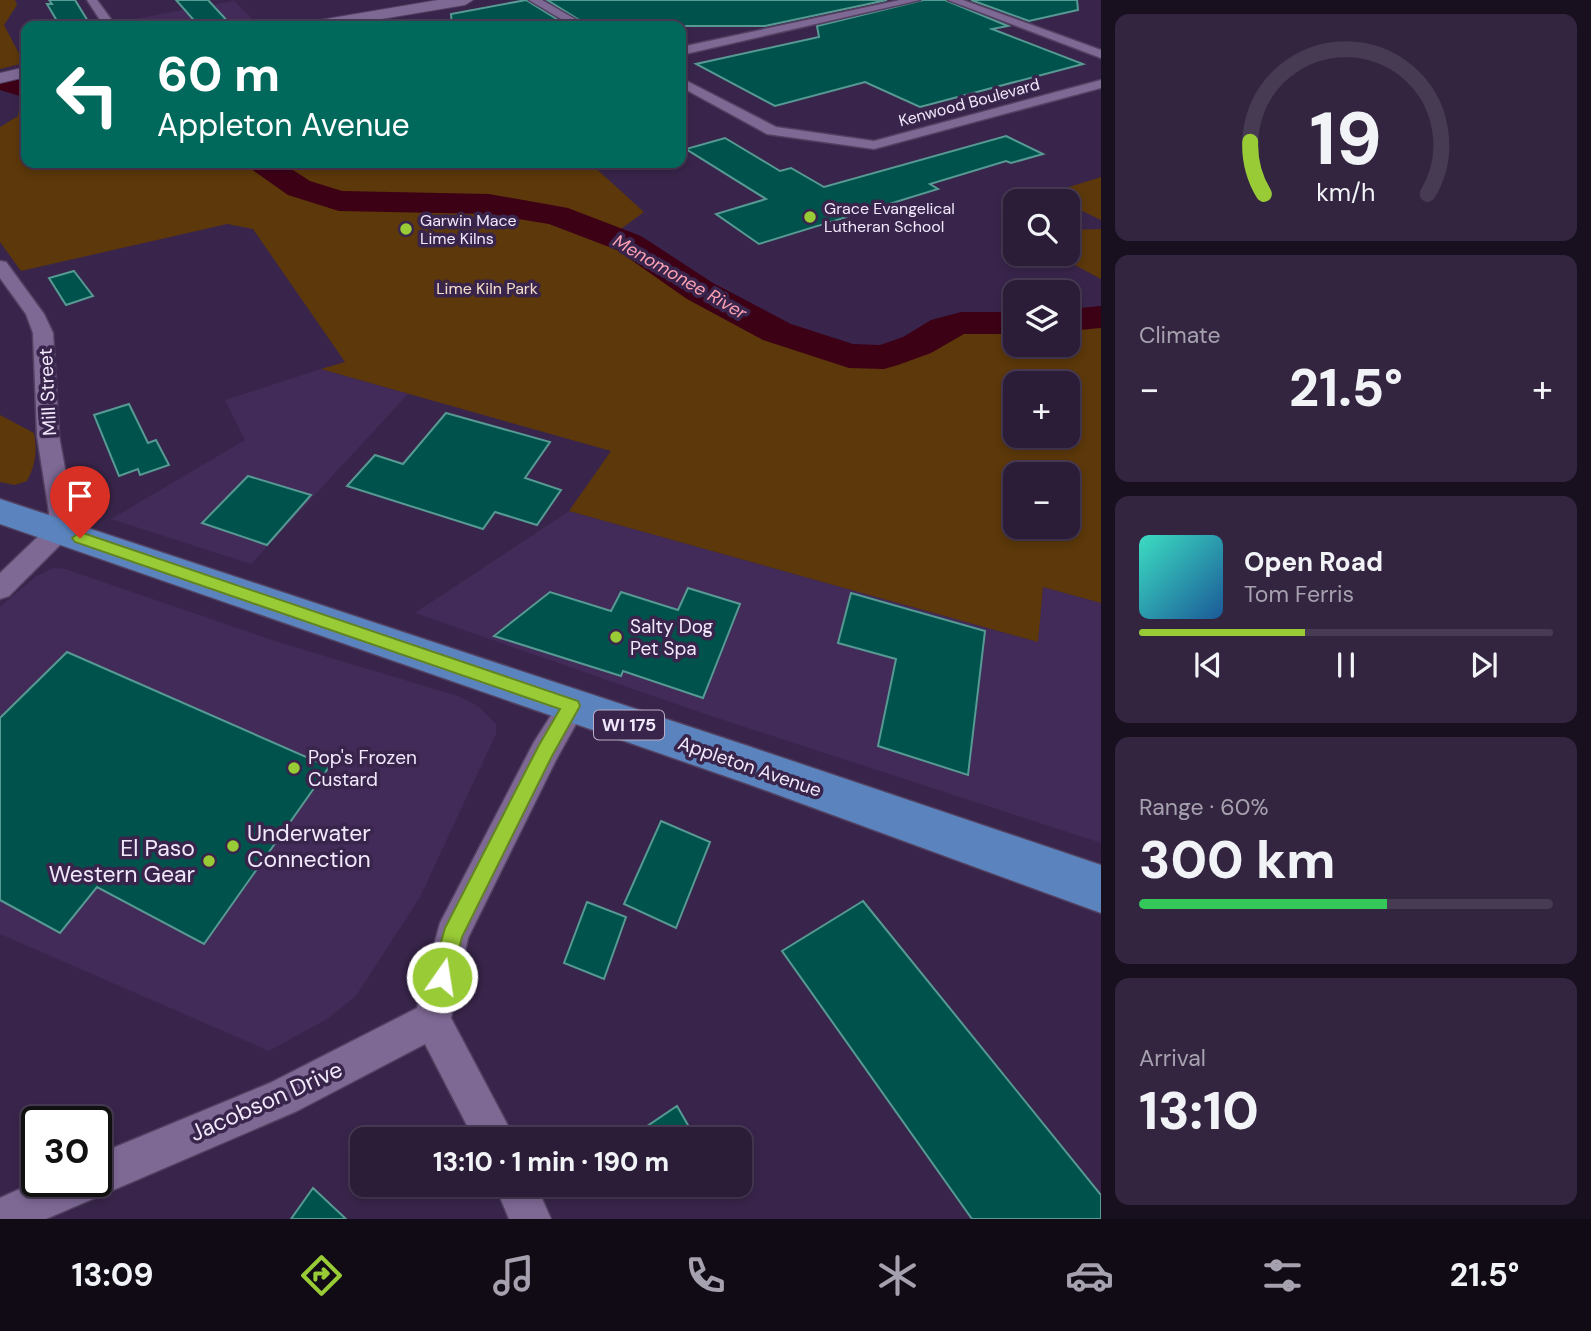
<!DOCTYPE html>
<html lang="en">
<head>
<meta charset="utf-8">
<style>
	body { margin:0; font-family:"DM Sans",sans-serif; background:#332540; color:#f1f3f6; height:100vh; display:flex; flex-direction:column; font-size:26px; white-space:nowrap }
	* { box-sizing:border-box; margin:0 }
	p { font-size:23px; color:#a6a1ae }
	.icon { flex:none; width:38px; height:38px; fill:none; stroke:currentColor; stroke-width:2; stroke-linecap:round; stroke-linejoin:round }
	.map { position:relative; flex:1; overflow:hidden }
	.details { display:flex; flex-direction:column; gap:14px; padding:14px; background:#180f1f; width:490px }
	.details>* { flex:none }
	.top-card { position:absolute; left:21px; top:21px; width:665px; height:147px; border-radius:14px; box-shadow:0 4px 10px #0003,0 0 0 2px #473a53; background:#00695c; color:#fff; overflow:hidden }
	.fabs { position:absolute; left:1003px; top:189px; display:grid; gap:14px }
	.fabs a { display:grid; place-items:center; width:77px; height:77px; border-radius:14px; background:#2b1c38; box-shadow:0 4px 10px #0003,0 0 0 2px #473a53; font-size:35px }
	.speed { position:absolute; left:21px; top:1106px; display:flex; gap:14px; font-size:35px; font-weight:700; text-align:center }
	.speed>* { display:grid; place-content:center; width:91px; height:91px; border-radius:50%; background:#2b1c38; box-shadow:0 4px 10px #0003,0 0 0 2px #473a53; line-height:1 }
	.speed .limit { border:4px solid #111; border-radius:10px; background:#fff; color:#111 }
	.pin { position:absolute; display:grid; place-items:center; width:60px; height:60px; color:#fff; margin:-72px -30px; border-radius:50% 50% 50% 0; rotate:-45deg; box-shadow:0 0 7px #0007 }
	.pin .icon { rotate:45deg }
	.me { position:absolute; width:77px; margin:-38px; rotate:13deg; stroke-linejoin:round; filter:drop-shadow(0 0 5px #0008) }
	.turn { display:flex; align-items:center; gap:24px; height:147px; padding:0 21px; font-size:32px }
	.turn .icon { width:91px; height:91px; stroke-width:2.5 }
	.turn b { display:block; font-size:49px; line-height:60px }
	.big { font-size:52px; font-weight:800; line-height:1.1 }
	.details .widget { flex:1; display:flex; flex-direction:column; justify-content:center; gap:10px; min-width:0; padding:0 24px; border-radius:14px; background:#332540 }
	.details .dial { align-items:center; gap:0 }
	.dial svg { height:182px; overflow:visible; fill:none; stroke:#473a53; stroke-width:7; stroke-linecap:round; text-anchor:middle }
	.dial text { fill:#f1f3f6; stroke:none }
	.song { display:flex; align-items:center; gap:21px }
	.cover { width:84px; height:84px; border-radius:10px; background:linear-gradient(135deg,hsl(170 70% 55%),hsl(210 70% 35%)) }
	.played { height:7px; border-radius:4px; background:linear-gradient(90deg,#99cb36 40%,#473a53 40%) }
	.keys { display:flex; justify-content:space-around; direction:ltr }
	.heat { display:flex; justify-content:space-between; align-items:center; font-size:38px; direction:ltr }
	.charge { height:10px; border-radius:5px; background:linear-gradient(90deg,#34c759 60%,#473a53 0) }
	.trip { position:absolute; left:350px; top:1127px; width:402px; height:70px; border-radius:14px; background:#2b1c38; box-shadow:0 4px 10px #0003,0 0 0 2px #473a53; font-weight:800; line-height:70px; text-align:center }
	.tab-bar { display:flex; height:112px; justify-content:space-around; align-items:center; background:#110b16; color:#a6a1ae }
	.tab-bar .icon { width:49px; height:49px }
	.tab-bar .on { color:#99cb36 }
	.tab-bar b { font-size:32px; color:#f1f3f6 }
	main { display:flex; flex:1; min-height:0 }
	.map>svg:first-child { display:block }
	.built { fill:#422b58 }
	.green { fill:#5c380a; fill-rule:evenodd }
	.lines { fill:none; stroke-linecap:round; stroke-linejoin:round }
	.river { fill:#3d0116; fill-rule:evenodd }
	.building { fill:#00534d; stroke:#569a93; stroke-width:2 }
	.street-casing { stroke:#524161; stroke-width:3 }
	.secondary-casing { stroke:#524161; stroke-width:2 }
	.primary-casing { stroke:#524161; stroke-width:3 }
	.street { fill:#7e6995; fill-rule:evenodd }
	.secondary { fill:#7e6995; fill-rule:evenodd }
	.primary { fill:#5b84be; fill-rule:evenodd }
	.route { fill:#99cb36; stroke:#638423; stroke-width:2 }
	.poi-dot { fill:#99cb36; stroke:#39254b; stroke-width:2.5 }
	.labels { text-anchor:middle; stroke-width:7; stroke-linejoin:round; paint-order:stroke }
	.far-street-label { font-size:16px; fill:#f1e8fc; stroke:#39254b }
	.far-poi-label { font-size:16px; fill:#f1e8fc; stroke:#39254b; text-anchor:start }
	.far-park-label { font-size:16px; fill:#f4dec9; stroke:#39254b }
	.far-water-label { font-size:18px; font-style:italic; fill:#fda1b4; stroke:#39254b }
	.shield { fill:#39254b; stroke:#baaec7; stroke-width:2 }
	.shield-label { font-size:18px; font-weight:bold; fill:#f1e8fc }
	.street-label { font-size:19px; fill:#f1e8fc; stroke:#39254b }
	.poi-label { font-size:19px; fill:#f1e8fc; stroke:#39254b; text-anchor:start }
	.near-poi-label { font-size:23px; fill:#f1e8fc; stroke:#39254b; text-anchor:start }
	.near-street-label { font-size:23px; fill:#f1e8fc; stroke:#39254b }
</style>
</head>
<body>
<main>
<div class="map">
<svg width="1101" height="1219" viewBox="0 0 1101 1219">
	<rect width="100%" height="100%" fill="#39254b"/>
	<path class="built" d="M 234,1 L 260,26 L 121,26 L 117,22 Z
		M 321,369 L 408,394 L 251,564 L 111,519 L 245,440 L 225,400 Z
		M 569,511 L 1037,642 L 1043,587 L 1101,603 L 1101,843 L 705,714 L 415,613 Z
		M 53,568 L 65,569 L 281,643 L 458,696 L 478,706 L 496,724 L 496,734 L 420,897 L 356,996 L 327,1019 L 269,1051 L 0,934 L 0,607 L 35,577 Z"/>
	<path class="green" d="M 0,0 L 15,0 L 17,5 L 4,25 L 24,63 L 0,69 Z
		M 26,107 L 26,163 L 590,163 L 644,212 L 603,242 C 694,277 764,361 867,363 C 876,363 886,365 894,364 C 912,360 926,347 942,339 C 964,329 991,328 1015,328 L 1015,345 L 1068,345 L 1068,328 L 1101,326 L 1101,603 L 1043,587 L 1038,642 L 569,511 L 611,451 L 321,369 L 345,362 L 253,229 L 227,224 L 21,271 L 0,242 L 0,127 L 18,116 L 19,109 ZM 1068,383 L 1068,436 L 1015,436 L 1015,383 ZM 1068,474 L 1068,527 L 1015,527 L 1015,474 Z
		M 1101,177 L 1101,220 L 1068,204 L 1068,201 L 1047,194 Z
		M 1101,229 L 1101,279 L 1054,254 L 1068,254 L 1068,230 Z
		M 0,415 L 34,433 C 37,451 36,464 27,481 L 15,485 L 0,482 Z"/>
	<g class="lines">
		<path class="river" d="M 0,74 L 26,82 L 26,98 L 0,90 Z
			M 247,163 L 282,163 L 310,181 L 342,191 L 489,194 L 568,208 L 641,236 L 713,283 L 791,324 L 853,344 L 880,345 L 903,337 L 931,320 L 961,312 L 1015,312 L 1015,334 L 964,334 L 931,353 L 898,365 L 884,369 L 849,368 L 763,340 L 687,299 L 617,250 L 549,224 L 489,214 L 339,211 L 288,195 L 251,169 Z
			M 1101,306 L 1101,328 L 1068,331 L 1068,309 Z"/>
	</g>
	<path class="building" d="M 49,0 L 75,0 L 91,26 L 60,26 L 47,4 L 52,4 Z
		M 176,0 L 208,0 L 232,26 L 199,26 Z
		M 526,0 L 568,26 L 452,26 L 451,14 Z
		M 547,0 L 887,0 L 765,26 L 589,26 Z
		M 923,0 L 945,0 L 1008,26 L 992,29 L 1083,64 L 920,107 L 865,82 L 775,106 L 696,64 L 819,37 L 817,26 Z
		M 971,0 L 1077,0 L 1078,10 L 1029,21 Z
		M 1006,136 L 1043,154 L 1011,163 L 1006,161 L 930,184 L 938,189 L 759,244 L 716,214 L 766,199 L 686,149 L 725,138 L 780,171 L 791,168 L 824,187 Z
		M 74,271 L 93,296 L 66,305 L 49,278 Z
		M 129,404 L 148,443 L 156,440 L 169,465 L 140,475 L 138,469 L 119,476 L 94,415 Z
		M 446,413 L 550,442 L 525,478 L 561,490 L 537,525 L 495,512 L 483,529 L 347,486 L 375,455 L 403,464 Z
		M 248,476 L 311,495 L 267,545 L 202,523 Z
		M 688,588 L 740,604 L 703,698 L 623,671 L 621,676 L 494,636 L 550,592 L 611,611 L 621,592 L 678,610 Z
		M 851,593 L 985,631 L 968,775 L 878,746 L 896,659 L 838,643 Z
		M 67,652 L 329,767 L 204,944 L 97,887 L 60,933 L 0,900 L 0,718 Z
		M 661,821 L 710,842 L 676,928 L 624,904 Z
		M 863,901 L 1101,1195 L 1101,1219 L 972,1219 L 782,951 Z
		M 587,902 L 626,917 L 604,979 L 564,963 Z
		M 677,1106 L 696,1139 L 628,1139 Z
		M 313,1188 L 346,1219 L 291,1219 Z"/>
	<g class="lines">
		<defs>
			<path id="street" d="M 87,0 L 97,0 L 116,26 L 104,26 Z
				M 529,0 L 542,0 L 587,26 L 573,26 Z
				M 900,0 L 920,0 L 681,55 L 681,47 Z
				M 948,0 L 963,0 L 1101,50 L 1101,58 Z
				M 681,78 L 776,127 L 874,141 L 1101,80 L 1101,88 L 874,149 L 767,134 L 681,87 Z
				M 0,261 L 6,262 L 44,314 L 53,333 L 59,436 L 73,512 L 71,531 L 68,537 L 9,596 L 0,599 L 0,573 L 47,528 L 49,512 L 37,436 L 33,333 L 26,314 L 0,278 Z
				M 572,694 L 582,698 L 586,706 L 556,760 L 468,938 L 451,1018 L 515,1139 L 474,1139 L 425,1044 L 297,1111 L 46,1219 L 0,1219 L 0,1198 L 37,1181 L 96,1181 L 96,1155 L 270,1083 L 417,1008 L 440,923 L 534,742 L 562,698 Z
				M 495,1185 L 536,1185 L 551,1219 L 509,1219 Z"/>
			<path id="secondary" d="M 438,0 L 473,0 L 465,5 L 340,26 L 306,26 L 314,21 Z
				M 26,67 L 26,77 L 0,83 L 0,73 Z"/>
			<path id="primary" d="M 0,499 L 748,746 L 1101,865 L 1101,913 L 748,784 L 0,524 Z"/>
		</defs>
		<use href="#street" class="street-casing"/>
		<use href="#secondary" class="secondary-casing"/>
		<use href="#primary" class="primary-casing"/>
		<use href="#street" class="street"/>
		<use href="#secondary" class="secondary"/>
		<use href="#primary" class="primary"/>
	</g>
	<path class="route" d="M 80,532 L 578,701 L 580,706 L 552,756 L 462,937 L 450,985 L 442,988 L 435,985 L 431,977 L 445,928 L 539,745 L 560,709 L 75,542 L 72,538 Z"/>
	<g class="poi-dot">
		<circle cx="810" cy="217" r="7"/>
		<circle cx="406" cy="229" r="7"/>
		<circle cx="616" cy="637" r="7"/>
		<circle cx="294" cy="768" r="7"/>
		<circle cx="233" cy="846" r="7"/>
		<circle cx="209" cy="861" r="7"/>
	</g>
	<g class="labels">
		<g class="far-street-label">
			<text transform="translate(969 102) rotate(-15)" y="6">Kenwood Boulevard</text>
		</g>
		<g class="far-poi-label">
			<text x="824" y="214">Grace Evangelical<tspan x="824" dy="18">Lutheran School</tspan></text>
			<text x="420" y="226">Garwin Mace<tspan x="420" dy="18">Lime Kilns</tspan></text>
		</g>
		<g class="far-park-label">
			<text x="487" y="294">Lime Kiln Park</text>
		</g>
		<g class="far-water-label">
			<text transform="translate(680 277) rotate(30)" y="6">Menomonee River</text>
		</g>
		<rect class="shield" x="594" y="710.5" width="70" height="29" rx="5"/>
		<g class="shield-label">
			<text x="629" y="731">WI 175</text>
		</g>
		<g class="street-label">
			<text transform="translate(47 392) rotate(-93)" y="7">Mill Street</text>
			<text transform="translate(750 766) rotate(19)" y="7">Appleton Avenue</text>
		</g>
		<g class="poi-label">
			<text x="630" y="633">Salty Dog<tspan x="630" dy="22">Pet Spa</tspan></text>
			<text x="308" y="764">Pop's Frozen<tspan x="308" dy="22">Custard</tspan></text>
		</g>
		<g class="near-poi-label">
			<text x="247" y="841">Underwater<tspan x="247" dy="26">Connection</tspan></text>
			<text x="195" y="856" text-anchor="end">El Paso<tspan x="195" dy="26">Western Gear</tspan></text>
		</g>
		<g class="near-street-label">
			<text transform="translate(266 1101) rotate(-24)" y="8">Jacobson Drive</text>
		</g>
	</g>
</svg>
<div class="fabs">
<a><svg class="icon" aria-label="search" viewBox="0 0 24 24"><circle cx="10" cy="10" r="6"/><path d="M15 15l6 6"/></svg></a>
<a><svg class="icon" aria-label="layers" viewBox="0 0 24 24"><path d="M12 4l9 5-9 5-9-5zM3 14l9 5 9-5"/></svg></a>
<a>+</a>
<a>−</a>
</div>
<div class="speed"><div class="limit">30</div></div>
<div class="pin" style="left:80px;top:538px;background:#d93025"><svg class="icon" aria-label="arrive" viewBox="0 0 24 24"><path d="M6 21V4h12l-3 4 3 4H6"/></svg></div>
<svg class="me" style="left:442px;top:977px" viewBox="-20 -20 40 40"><circle r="17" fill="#99cb36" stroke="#fff" stroke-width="3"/><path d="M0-11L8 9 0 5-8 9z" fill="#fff"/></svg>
<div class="trip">13:10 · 1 min · 190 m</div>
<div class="top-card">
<div class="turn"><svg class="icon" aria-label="left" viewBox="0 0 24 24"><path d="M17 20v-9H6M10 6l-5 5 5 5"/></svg><div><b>60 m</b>Appleton Avenue</div></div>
</div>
</div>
<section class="details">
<div class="widget dial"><svg viewBox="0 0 100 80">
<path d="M14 69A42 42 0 1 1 86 69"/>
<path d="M14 69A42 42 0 0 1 8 46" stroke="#99cb36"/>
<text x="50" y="56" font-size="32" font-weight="700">19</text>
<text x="50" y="72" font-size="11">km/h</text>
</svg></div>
<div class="widget"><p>Climate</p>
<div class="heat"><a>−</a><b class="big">21.5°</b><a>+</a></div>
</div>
<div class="widget">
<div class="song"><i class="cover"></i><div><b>Open Road</b><p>Tom Ferris</p></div></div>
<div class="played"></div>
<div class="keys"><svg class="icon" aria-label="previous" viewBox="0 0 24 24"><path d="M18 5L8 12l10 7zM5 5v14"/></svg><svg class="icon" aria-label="pause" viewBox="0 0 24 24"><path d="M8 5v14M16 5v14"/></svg><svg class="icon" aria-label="next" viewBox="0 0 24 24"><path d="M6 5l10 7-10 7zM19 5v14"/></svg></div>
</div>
<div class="widget"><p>Range · 60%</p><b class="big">300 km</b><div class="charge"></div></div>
<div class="widget"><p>Arrival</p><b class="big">13:10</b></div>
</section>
</main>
<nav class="tab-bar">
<b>13:09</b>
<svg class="icon on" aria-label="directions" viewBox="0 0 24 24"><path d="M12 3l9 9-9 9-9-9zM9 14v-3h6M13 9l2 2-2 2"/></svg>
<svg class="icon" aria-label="music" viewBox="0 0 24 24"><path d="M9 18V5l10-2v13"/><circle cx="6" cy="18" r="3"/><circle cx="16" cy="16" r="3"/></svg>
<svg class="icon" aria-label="phone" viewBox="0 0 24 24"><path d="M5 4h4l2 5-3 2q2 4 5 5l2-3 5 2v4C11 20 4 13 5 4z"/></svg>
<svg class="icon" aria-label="climate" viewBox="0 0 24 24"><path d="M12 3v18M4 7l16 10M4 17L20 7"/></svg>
<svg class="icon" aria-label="car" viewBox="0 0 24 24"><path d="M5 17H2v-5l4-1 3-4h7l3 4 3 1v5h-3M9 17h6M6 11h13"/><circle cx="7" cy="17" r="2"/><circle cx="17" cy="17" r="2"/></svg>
<svg class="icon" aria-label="filters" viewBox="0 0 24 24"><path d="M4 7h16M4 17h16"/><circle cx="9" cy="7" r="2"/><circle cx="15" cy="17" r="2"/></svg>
<b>21.5°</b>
</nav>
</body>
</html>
